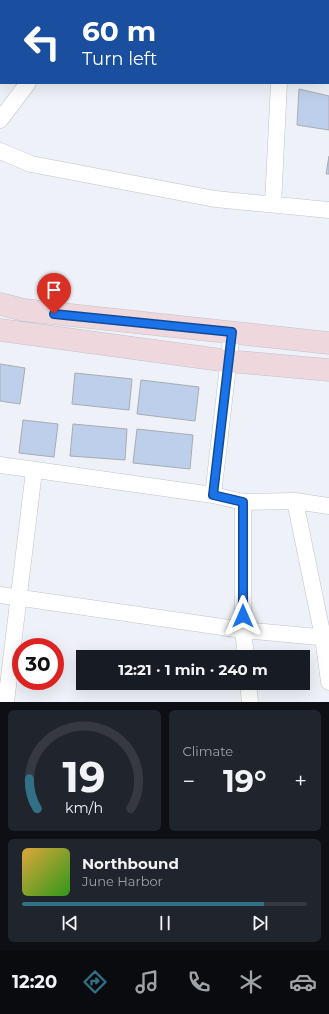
<!DOCTYPE html>
<html lang="en">
<head>
<meta charset="utf-8">
<style>
	body { margin:0; font-family:Montserrat,sans-serif; background:#20242c; color:#f1f3f6; height:100vh; display:flex; flex-direction:column; font-size:15px; white-space:nowrap }
	* { box-sizing:border-box; margin:0 }
	p { font-size:13px; color:#9ea1a6 }
	.icon { flex:none; width:22px; height:22px; fill:none; stroke:currentColor; stroke-width:2; stroke-linecap:round; stroke-linejoin:round }
	.map { position:relative; height:702px; overflow:hidden }
	.sheet { display:flex; flex-direction:column; gap:8px; padding:8px; background:#0d0f14; flex:1 }
	.sheet>* { flex:none }
	.top-card { position:absolute; left:0px; top:0px; width:329px; height:84px; box-shadow:0 4px 16px #0002; background:#1a4fa0; color:#fff; overflow:hidden }
	.speed { position:absolute; left:12px; top:638px; display:flex; gap:8px; font-size:20px; font-weight:700; text-align:center }
	.speed>* { display:grid; place-content:center; width:52px; height:52px; border-radius:50%; background:#171b24; box-shadow:0 4px 16px #0002; line-height:1 }
	.speed .limit { border:6px solid #d22; background:#fff; color:#111 }
	.pin { position:absolute; display:grid; place-items:center; width:34px; height:34px; color:#fff; margin:-41px -17px; border-radius:50% 50% 50% 0; rotate:-45deg; box-shadow:0 0 4px #0007 }
	.pin .icon { rotate:45deg }
	.me { position:absolute; width:44px; margin:-22px; rotate:0deg; stroke-linejoin:round; filter:drop-shadow(0 0 3px #0008) }
	.turn { display:flex; align-items:center; gap:14px; height:84px; padding:0 16px; font-size:18px }
	.turn .icon { width:52px; height:52px; stroke-width:2.5 }
	.turn b { display:block; font-size:28px; line-height:34px }
	.big { font-size:30px; font-weight:700; line-height:1.1 }
	.sheet .tile { flex:1; display:flex; flex-direction:column; justify-content:center; gap:6px; min-width:0; padding:0 14px; border-radius:6px; background:#20242c }
	.sheet .dial { align-items:center; gap:0 }
	.dial svg { height:104px; overflow:visible; fill:none; stroke:#363941; stroke-width:7; stroke-linecap:round; text-anchor:middle }
	.dial text { fill:#f1f3f6; stroke:none }
	.song { display:flex; align-items:center; gap:12px }
	.cover { width:48px; height:48px; border-radius:6px; background:linear-gradient(135deg,hsl(40 70% 55%),hsl(110 70% 35%)) }
	.played { height:4px; border-radius:2px; background:linear-gradient(90deg,#317185 85%,#363941 85%) }
	.keys { display:flex; justify-content:space-around; direction:ltr }
	.heat { display:flex; justify-content:space-between; align-items:center; font-size:22px; direction:ltr }
	.sheet .tiles { flex:1; display:grid; gap:8px; grid-template-columns:1fr 1fr }
	.tile:last-child { grid-column:span 2 }
	.trip { position:absolute; left:76px; top:650px; width:234px; height:40px; border-radius:0px; background:#171b24; box-shadow:0 4px 16px #0002; font-weight:700; line-height:40px; text-align:center }
	.tab-bar { display:flex; height:64px; justify-content:space-around; align-items:center; background:#090b0e; color:#9ea1a6 }
	.tab-bar .icon { width:28px; height:28px }
	.tab-bar .active { color:#317185 }
	.tab-bar b { font-size:18px; color:#f1f3f6 }
	.map>svg:first-child { display:block }
	.building { fill:#becfeb; stroke:#a8acb2 }
	.lines { fill:none; stroke-linecap:round; stroke-linejoin:round }
	.minor-casing { stroke:#bfc3ca; stroke-width:17 }
	.secondary-casing { stroke:#bfc3ca; stroke-width:23 }
	.minor { stroke:#fff; stroke-width:16 }
	.secondary { stroke:#efd8dd; stroke-width:22 }
	.route-casing { stroke:#114b97; stroke-width:10 }
	.route { stroke:#1a73e8; stroke-width:7 }
</style>
</head>
<body>
<div class="map">
<svg width="329" height="702" viewBox="0 0 329 702">
	<rect width="100%" height="100%" fill="#eef2f8"/>
	<path class="building" d="M 307,0 L 329,0 L 329,8 L 328,1 Z
		M 328,26 L 329,26 L 329,52 L 328,52 Z
		M 299,89 L 329,96 L 329,130 L 297,125 Z
		M 329,156 L 329,174 L 326,174 Z
		M 0,364 L 25,368 L 20,404 L 0,401 Z
		M 75,373 L 132,379 L 129,410 L 72,404 Z
		M 141,380 L 199,387 L 195,421 L 137,414 Z
		M 23,420 L 58,424 L 54,457 L 19,453 Z
		M 73,424 L 127,429 L 125,460 L 70,456 Z
		M 137,429 L 193,435 L 190,469 L 133,463 Z"/>
	<g class="lines">
		<defs>
			<path id="minor" d="M 8,0 L 10,1
				M 88,1 L 89,0
				M 284,1 L 284,0
				M 0,120 L 28,83
				M 0,151 L 31,164 L 215,199 L 329,210
				M 273,204 L 279,83
				M 0,465 L 213,495 L 243,502 L 295,501 L 329,506
				M 213,495 L 232,332
				M 295,501 L 323,637 L 329,682
				M 243,502 L 243,630 L 246,657
				M 0,595 L 243,630 L 329,638
				M 248,683 L 250,702
				M 6,702 L 34,471"/>
			<path id="secondary" d="M 0,304 L 24,310 L 329,343
				M 0,330 L 228,361 L 329,370"/>
		</defs>
		<use href="#minor" class="minor-casing"/>
		<use href="#secondary" class="secondary-casing"/>
		<use href="#minor" class="minor"/>
		<use href="#secondary" class="secondary"/>
	</g>
	<g class="lines">
		<defs>
			<path id="route" d="M 54,314 L 232,332 L 213,495 L 243,502 L 243,616"/>
		</defs>
		<use href="#route" class="route-casing"/>
		<use href="#route" class="route"/>
	</g>
</svg>
<div class="speed"><div class="limit">30</div></div>
<div class="pin" style="left:54px;top:314px;background:#d93025"><svg class="icon" aria-label="arrive" viewBox="0 0 24 24"><path d="M6 21V4h12l-3 4 3 4H6"/></svg></div>
<svg class="me" style="left:243px;top:616px" viewBox="-20 -20 40 40"><path d="M0-17L14 15 0 8-14 15z" fill="#1a73e8" stroke="#fff" stroke-width="4"/></svg>
<div class="trip">12:21 · 1 min · 240 m</div>
<div class="top-card">
<div class="turn"><svg class="icon" aria-label="left" viewBox="0 0 24 24"><path d="M17 20v-9H6M10 6l-5 5 5 5"/></svg><div><b>60 m</b>Turn left</div></div>
</div>
</div>
<section class="sheet">
<div class="tiles">
<div class="tile dial"><svg viewBox="0 0 100 80">
<path d="M14 69A42 42 0 1 1 86 69"/>
<path d="M14 69A42 42 0 0 1 8 46" stroke="#317185"/>
<text x="50" y="56" font-size="32" font-weight="700">19</text>
<text x="50" y="72" font-size="11">km/h</text>
</svg></div>
<div class="tile"><p>Climate</p>
<div class="heat"><a>−</a><b class="big">19°</b><a>+</a></div>
</div>
<div class="tile">
<div class="song"><i class="cover"></i><div><b>Northbound</b><p>June Harbor</p></div></div>
<div class="played"></div>
<div class="keys"><svg class="icon" aria-label="previous" viewBox="0 0 24 24"><path d="M18 5L8 12l10 7zM5 5v14"/></svg><svg class="icon" aria-label="pause" viewBox="0 0 24 24"><path d="M8 5v14M16 5v14"/></svg><svg class="icon" aria-label="next" viewBox="0 0 24 24"><path d="M6 5l10 7-10 7zM19 5v14"/></svg></div>
</div>
</div>
</section>
<nav class="tab-bar">
<b>12:20</b>
<svg class="icon active" aria-label="directions" viewBox="0 0 24 24"><path d="M12 3l9 9-9 9-9-9zM9 14v-3h6M13 9l2 2-2 2"/></svg>
<svg class="icon" aria-label="music" viewBox="0 0 24 24"><path d="M9 18V5l10-2v13"/><circle cx="6" cy="18" r="3"/><circle cx="16" cy="16" r="3"/></svg>
<svg class="icon" aria-label="phone" viewBox="0 0 24 24"><path d="M5 4h4l2 5-3 2q2 4 5 5l2-3 5 2v4C11 20 4 13 5 4z"/></svg>
<svg class="icon" aria-label="climate" viewBox="0 0 24 24"><path d="M12 3v18M4 7l16 10M4 17L20 7"/></svg>
<svg class="icon" aria-label="car" viewBox="0 0 24 24"><path d="M5 17H2v-5l4-1 3-4h7l3 4 3 1v5h-3M9 17h6M6 11h13"/><circle cx="7" cy="17" r="2"/><circle cx="17" cy="17" r="2"/></svg>
</nav>
</body>
</html>
